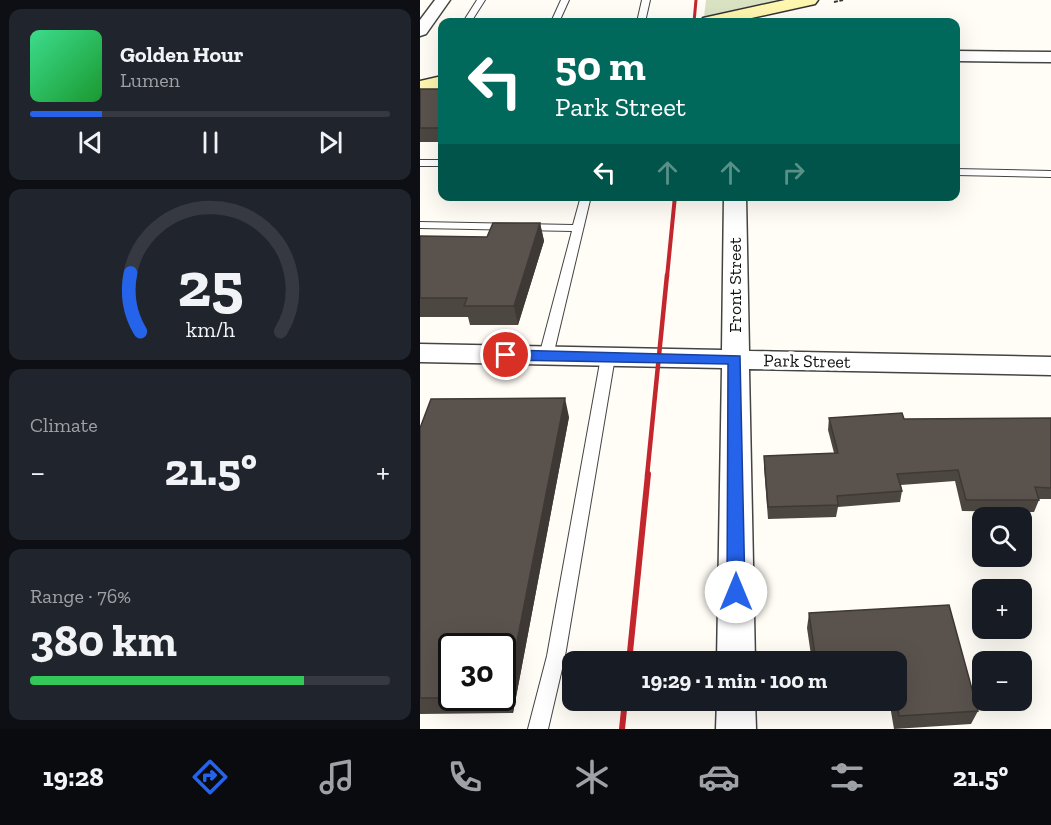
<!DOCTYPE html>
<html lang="en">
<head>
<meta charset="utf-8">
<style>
	body { margin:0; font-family:"Zilla Slab",serif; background:#20242c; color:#f1f3f6; height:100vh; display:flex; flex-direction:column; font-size:22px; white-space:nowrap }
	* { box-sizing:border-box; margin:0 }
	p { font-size:20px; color:#9ea1a6 }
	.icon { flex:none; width:33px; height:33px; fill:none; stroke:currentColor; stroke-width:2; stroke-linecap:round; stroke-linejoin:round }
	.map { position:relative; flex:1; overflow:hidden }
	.side { display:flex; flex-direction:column; gap:9px; padding:9px; background:#0d0f14; width:420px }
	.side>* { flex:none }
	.hud { position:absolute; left:18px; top:18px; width:522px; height:183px; border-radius:12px; box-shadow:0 6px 24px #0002; background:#00695c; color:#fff; overflow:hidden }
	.buttons { position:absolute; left:552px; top:507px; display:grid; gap:12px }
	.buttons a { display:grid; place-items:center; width:60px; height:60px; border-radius:12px; background:#171b24; box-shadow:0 6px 24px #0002; font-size:30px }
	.speed { position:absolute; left:18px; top:633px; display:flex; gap:12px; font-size:30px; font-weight:700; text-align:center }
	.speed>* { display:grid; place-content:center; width:78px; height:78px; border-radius:50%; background:#171b24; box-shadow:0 6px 24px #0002; line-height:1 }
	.speed .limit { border:3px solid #111; border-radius:9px; background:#fff; color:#111 }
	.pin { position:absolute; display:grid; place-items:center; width:51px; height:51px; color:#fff; margin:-26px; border:3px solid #fff; border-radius:50%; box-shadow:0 2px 6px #0007 }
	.me { position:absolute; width:66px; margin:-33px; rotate:0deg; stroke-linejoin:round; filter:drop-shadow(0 0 4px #0008) }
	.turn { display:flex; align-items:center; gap:21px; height:126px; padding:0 18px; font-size:27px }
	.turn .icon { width:78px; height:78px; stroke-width:2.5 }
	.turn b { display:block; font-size:42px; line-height:51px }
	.lanes { display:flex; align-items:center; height:57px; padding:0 18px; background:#0003; justify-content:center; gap:30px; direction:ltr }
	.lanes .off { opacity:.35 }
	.big { font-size:45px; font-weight:700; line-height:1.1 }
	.side .widget { flex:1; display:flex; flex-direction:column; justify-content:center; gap:9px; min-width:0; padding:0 21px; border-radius:12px; background:#20242c }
	.side .dial { align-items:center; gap:0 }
	.dial svg { height:156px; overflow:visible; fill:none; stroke:#363941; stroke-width:7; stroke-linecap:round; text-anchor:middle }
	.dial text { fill:#f1f3f6; stroke:none }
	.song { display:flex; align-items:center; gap:18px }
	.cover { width:72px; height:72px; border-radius:9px; background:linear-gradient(135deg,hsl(150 70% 55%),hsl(130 70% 35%)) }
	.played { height:6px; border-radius:3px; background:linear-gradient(90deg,#2563eb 20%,#363941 20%) }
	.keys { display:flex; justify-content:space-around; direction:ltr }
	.heat { display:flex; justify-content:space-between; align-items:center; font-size:33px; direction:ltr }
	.charge { height:9px; border-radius:4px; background:linear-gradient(90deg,#34c759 76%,#363941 0) }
	.trip { position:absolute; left:142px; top:651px; width:345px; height:60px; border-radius:12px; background:#171b24; box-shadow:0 6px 24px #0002; font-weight:700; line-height:60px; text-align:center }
	.menu { display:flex; height:96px; justify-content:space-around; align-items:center; background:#090b0e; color:#9ea1a6 }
	.menu .icon { width:42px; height:42px }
	.menu .current { color:#2563eb }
	.menu b { font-size:27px; color:#f1f3f6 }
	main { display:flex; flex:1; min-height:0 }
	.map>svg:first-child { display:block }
	.cemetery { fill:#d9e3c4 }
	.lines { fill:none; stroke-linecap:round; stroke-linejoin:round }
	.lane-casing { stroke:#444; stroke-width:2 }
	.street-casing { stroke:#444; stroke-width:3 }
	.secondary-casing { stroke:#333; stroke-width:3 }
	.path { stroke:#333; stroke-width:2; stroke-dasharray:4 1.5; stroke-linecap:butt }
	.lane { fill:#fff; fill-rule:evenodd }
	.street { fill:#fff; fill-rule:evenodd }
	.secondary { fill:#fff6b0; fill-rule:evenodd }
	.rail-far3 { stroke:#c4262e; stroke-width:3 }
	.rail-far2 { stroke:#c4262e; stroke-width:4 }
	.rail-far1 { stroke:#c4262e; stroke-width:4.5 }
	.rail { stroke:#c4262e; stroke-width:6 }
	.wall { fill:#4d4742; fill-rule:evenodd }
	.shaded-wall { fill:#3f3936 }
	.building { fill:#5a524d; stroke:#3f3936; stroke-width:1.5 }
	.route { fill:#2563eb; stroke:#184099; stroke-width:1.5 }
	.labels { text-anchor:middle; stroke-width:6; stroke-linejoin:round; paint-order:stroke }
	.street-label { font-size:18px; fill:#111; stroke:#fff }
</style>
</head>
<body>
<main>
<section class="side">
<div class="widget">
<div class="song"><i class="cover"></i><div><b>Golden Hour</b><p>Lumen</p></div></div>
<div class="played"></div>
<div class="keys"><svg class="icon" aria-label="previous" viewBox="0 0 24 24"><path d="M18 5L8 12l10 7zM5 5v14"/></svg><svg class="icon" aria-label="pause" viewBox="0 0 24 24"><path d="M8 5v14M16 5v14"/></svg><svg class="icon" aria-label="next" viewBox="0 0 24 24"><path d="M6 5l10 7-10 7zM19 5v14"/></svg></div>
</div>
<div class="widget dial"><svg viewBox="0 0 100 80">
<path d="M14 69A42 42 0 1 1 86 69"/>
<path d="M14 69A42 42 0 0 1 9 39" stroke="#2563eb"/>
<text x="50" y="56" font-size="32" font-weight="700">25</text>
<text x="50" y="72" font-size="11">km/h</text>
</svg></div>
<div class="widget"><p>Climate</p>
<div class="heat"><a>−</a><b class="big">21.5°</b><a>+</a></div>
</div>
<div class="widget"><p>Range · 76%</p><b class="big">380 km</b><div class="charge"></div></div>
</section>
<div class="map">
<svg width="631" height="729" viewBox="0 0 631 729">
	<rect width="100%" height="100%" fill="#fffdf5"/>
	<path class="cemetery" d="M 286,0 L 358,0 L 284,17 Z"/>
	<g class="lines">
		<defs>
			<path id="lane" d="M 57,0 L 65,0 L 51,22 L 43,22 Z
				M 141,0 L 149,0 L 139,22 L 131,22 Z
				M 222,0 L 230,0 L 225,22 L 217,22 Z
				M 0,160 L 22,160 L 22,166 L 0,166 Z
				M 536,169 L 631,171 L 631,177 L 536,175 Z
				M 161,196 L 171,196 L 133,356 L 126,361 L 119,356 L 152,231 L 0,228 L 0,222 L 153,225 Z
				M 188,352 L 195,357 L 145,656 L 128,729 L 108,729 L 127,656 L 181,357 Z"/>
			<path id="street" d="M 15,0 L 30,0 L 6,34 L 0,36 L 0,20 Z
				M 536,51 L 631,52 L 631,62 L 536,61 Z
				M 304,196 L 326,196 L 329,351 L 631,357 L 631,375 L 329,369 L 335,662 L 297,662 L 302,368 L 0,362 L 0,344 L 302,350 Z
				M 297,700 L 335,700 L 336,729 L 296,729 Z"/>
			<path id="secondary" d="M 365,0 L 398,0 L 395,4 L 313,22 L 281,22 L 283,18 Z
				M 22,76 L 22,88 L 0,93 L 0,81 Z"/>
		</defs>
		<use href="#lane" class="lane-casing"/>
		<use href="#street" class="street-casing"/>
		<use href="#secondary" class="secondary-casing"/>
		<path class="path" d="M 414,2 L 423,0"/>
		<use href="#lane" class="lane"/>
		<use href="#street" class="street"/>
		<use href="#secondary" class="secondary"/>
		<path class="rail-far3" d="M 274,22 L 276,0"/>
		<path class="rail-far2" d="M 247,277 L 255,196"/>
		<path class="rail-far1" d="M 227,476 L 247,275"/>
		<path class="rail" d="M 209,662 L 228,474
			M 202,729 L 205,700"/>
	</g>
	<path class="wall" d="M 0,89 L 22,89 L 22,142 L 0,142 Z
		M 120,223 L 124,241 L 98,325 L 50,325 L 48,317 L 0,317 L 0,236 L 67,237 Z
		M 149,417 L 93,713 L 0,714 L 0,428 ZM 82,646 L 82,698 L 32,698 Z
		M 409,418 L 484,419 L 631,418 L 631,499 L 619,499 L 619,500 L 614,512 L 542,511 L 535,481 L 481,485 L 482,491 L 480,502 L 418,507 L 416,517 L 348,519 L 344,467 L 344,456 L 414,453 L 408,430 Z
		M 529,605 L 558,711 L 551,724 L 474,729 L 469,700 L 477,700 L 477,662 L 392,662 L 387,628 L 389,613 Z"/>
	<path class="shaded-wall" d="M 120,223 L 124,241 L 98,325 L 94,306 Z
		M 145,398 L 149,417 L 93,713 L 86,697 Z"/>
	<path class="building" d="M 0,89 L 22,89 L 22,128 L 0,128 Z
		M 73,223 L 120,223 L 94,306 L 44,306 L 47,298 L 0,298 L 0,236 L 67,237 Z
		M 145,398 L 86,697 L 82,697 L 82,646 L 32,646 L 32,698 L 35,698 L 0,698 L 0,428 L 11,399 Z
		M 482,413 L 484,419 L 631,418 L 631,488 L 615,487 L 619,500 L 546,500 L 538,470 L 477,474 L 482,491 L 417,496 L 418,505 L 348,507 L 344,456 L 418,453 L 409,418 Z
		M 529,605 L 558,711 L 479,716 L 476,700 L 477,700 L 477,662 L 396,662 L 389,613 Z"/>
	<path class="route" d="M 86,350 L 320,356 L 325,592 L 322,597 L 316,600 L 310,597 L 307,592 L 308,364 L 86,360 L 79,355 Z"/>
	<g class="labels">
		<g class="street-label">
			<text transform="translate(315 285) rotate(-90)" y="6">Front Street</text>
			<text transform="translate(387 361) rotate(1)" y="6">Park Street</text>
		</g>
	</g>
</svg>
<div class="buttons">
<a><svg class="icon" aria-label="search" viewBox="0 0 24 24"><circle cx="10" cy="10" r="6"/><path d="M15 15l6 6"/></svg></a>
<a>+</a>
<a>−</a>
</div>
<div class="speed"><div class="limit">30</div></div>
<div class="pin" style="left:86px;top:355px;background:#d93025"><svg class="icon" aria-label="arrive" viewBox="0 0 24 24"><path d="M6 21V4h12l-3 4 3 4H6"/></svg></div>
<svg class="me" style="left:316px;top:592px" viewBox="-20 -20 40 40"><circle r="19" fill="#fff"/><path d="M0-13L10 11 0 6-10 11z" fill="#2563eb"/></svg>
<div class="trip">19:29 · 1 min · 100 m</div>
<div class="hud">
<div class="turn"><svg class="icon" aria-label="left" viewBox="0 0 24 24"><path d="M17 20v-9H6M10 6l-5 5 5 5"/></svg><div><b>50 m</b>Park Street</div></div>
<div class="lanes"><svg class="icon" aria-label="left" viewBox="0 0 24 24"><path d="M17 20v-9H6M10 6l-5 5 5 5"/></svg><svg class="icon off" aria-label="ahead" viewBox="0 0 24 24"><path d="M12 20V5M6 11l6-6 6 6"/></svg><svg class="icon off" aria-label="ahead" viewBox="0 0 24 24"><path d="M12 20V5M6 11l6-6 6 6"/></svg><svg class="icon off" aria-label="right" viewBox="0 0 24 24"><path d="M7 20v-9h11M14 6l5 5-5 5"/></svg></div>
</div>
</div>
</main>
<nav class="menu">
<b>19:28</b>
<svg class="icon current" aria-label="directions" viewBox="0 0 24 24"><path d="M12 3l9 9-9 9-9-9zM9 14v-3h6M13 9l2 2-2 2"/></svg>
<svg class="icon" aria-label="music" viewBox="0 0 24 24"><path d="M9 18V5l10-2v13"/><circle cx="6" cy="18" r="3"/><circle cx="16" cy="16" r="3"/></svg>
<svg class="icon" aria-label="phone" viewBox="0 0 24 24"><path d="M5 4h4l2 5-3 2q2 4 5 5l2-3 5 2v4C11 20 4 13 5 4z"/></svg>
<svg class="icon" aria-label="climate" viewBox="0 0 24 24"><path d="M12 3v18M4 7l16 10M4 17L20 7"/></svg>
<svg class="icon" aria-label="car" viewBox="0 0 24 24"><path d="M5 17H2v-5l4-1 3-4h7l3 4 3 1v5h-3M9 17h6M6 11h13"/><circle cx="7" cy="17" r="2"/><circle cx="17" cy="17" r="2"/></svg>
<svg class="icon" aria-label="filters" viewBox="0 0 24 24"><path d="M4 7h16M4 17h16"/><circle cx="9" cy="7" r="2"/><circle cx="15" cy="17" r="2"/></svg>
<b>21.5°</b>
</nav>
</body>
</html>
